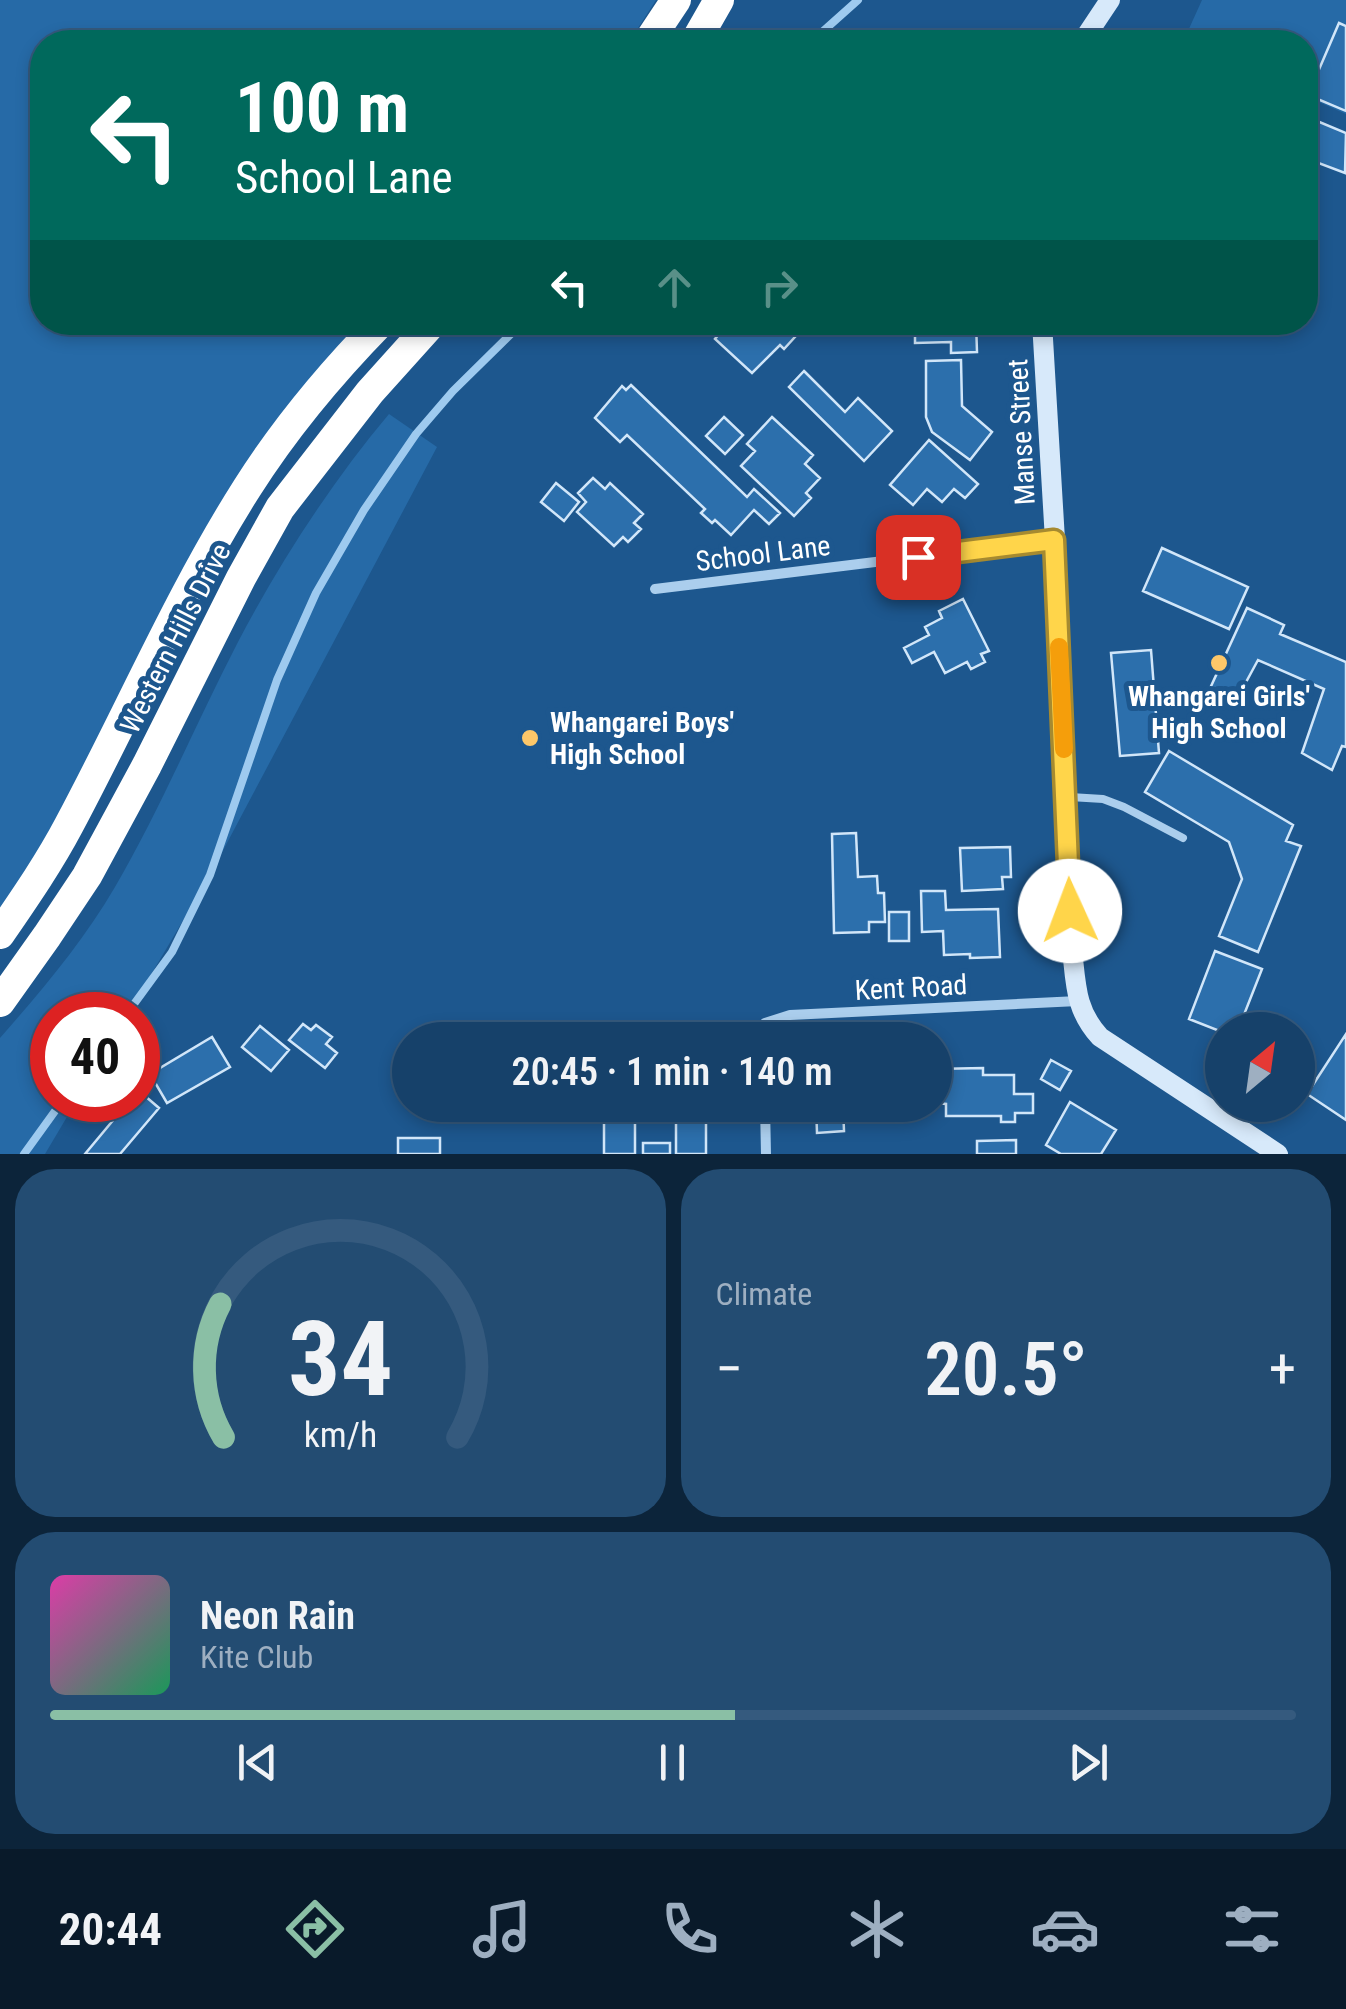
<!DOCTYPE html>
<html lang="en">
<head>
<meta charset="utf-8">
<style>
	body { margin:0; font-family:"Roboto Condensed",sans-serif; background:#234c72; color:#f1f3f6; height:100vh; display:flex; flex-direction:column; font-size:38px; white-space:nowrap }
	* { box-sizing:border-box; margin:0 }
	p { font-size:32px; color:#9eafc1 }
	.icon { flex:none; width:55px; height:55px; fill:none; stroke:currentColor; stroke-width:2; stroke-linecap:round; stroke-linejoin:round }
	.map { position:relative; height:1154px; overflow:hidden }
	.details { display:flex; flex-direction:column; gap:15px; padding:15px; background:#0c243a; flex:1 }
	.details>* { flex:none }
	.hud { position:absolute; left:30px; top:30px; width:1288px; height:305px; border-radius:40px; box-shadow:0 5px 15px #0003,0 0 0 2px #355a7e; background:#00695c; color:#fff; overflow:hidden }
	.needle { width:65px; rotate:29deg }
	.buttons { position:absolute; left:1205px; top:1012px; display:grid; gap:20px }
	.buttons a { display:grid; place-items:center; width:110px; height:110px; border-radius:50%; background:#16416a; box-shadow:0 5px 15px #0003,0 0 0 2px #355a7e; font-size:50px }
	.speed { position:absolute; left:30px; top:992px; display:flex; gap:20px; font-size:50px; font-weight:700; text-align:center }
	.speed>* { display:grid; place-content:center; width:130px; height:130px; border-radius:50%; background:#16416a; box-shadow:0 5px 15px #0003,0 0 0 2px #355a7e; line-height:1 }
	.speed .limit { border:15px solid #d22; background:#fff; color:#111 }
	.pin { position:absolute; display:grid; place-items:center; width:85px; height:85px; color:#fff; margin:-42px; border-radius:20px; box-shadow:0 5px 15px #0006 }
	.me { position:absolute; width:110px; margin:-55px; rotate:358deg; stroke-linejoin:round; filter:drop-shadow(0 0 8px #0008) }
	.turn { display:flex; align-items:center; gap:35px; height:210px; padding:0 40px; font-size:45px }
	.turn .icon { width:130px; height:130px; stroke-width:2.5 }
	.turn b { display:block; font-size:70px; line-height:85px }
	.lanes { display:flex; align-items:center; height:95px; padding:0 40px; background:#0003; justify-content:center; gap:50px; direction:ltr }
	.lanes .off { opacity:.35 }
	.big { font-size:75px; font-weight:600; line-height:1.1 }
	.details .tile { flex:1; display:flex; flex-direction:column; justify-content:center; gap:15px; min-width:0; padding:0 35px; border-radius:40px; background:#234c72 }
	.details .dial { align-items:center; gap:0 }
	.dial svg { height:260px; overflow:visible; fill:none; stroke:#355a7e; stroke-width:7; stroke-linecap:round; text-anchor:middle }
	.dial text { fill:#f1f3f6; stroke:none }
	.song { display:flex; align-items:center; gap:30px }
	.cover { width:120px; height:120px; border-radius:15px; background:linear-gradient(135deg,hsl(320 70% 55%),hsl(150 70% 35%)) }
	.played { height:10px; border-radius:5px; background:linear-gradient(90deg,#8abfa5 55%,#355a7e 55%) }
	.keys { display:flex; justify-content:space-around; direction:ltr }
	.heat { display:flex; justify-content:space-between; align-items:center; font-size:55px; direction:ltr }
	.details .tiles { flex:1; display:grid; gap:15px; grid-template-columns:1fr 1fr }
	.tile:last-child { grid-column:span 2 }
	.trip { position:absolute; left:392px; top:1022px; width:560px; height:100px; border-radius:50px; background:#16416a; box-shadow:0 5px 15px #0003,0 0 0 2px #355a7e; font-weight:600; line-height:100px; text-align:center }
	.dock { display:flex; height:160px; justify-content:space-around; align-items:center; background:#091a2a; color:#9eafc1 }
	.dock .icon { width:70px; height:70px }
	.dock .active { color:#8abfa5 }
	.dock b { font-size:45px; color:#f1f3f6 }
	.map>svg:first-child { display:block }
	.green { fill:#266aa7 }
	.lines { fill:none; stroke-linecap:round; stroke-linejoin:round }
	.stream { stroke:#9ecaef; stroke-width:8 }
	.building { fill:#2c6fac; stroke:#d1e6f9; stroke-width:2.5 }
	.lane { stroke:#abceed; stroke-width:8 }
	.street { stroke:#abceed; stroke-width:10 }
	.secondary { stroke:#d7e9fa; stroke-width:20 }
	.highway { stroke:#fff; stroke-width:30 }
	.route-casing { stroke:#a68a30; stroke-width:25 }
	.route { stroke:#ffd54a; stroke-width:18 }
	.slow { stroke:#f59e0b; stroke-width:18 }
	.poi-dot { fill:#fdc769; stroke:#1d578e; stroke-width:4 }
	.labels { text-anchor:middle; stroke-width:10; stroke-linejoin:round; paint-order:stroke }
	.street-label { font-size:28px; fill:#fff; stroke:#1d578e }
	.poi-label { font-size:28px; font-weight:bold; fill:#fff; stroke:#1d578e }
</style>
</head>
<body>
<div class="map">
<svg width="1346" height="1154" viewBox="0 0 1346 1154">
	<rect width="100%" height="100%" fill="#1d578e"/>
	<path class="green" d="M 0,0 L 656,0 L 629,42 L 42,42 L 42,322 L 368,323 L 305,387 L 58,827 L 0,910 Z
		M 1202,0 L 1346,0 L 1346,114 L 1305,96 L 1305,42 L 1183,42 Z
		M 389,414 L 437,447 L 210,875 L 127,1015 L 52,1015 L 52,1100 L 77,1100 L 45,1154 L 0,1154 L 0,1038 C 42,990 83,942 115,887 C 161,808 196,723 238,642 C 280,562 331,483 389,414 Z"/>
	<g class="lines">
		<path class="stream" d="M 811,42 L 858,0
			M 126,1015 L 172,952 L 210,875 L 277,680 L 316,593 L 364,510 L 416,434 L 453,391 L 523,322
			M 24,1154 L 63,1100"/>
	</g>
	<path class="building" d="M 1339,23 L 1346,26 L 1346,111 L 1308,95 Z
		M 1305,116 L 1346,133 L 1345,173 L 1305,158 Z
		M 729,322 L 737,328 L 742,322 L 799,322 L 804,327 L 784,349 L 780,345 L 752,373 L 715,339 Z
		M 915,322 L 976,322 L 977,352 L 951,353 L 951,342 L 915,343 Z
		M 961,360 L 962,406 L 992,432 L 970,460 L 932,432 L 926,417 L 926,361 Z
		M 804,371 L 845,412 L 858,398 L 892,431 L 864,461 L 789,387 Z
		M 631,385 L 747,497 L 754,489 L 780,513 L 769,524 L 754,510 L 731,535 L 715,520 L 712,523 L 701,513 L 705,509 L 627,435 L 620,442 L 595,418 L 622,386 L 626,390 Z
		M 724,417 L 743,435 L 725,454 L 706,436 Z
		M 772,417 L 813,455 L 805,464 L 820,478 L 806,493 L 811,498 L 794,516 L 741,466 L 755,451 L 747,444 Z
		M 929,440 L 978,484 L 965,498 L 954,489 L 942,502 L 927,489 L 913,505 L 890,485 Z
		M 593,478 L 605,489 L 610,483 L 643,514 L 634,523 L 641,529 L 628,542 L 623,537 L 614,546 L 577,512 L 586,502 L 578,493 Z
		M 556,483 L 579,502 L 564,521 L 541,502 Z
		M 1162,548 L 1248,587 L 1229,629 L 1143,591 Z
		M 963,599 L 989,651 L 981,654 L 985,662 L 971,669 L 967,662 L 945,673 L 934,652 L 912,663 L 904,648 L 929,635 L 925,627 L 942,618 L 939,611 Z
		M 1247,608 L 1284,625 L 1280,634 L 1346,662 L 1346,747 L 1342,746 L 1332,770 L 1302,753 L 1324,689 L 1258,660 L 1232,708 L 1207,695 Z
		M 1151,650 L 1159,753 L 1120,756 L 1111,653 Z
		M 1169,751 L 1293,825 L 1286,841 L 1301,846 L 1258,952 L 1219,936 L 1242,879 L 1229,842 L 1145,792 Z
		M 856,833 L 858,877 L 877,876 L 878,893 L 884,893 L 885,922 L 869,922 L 869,932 L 834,933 L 832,834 Z
		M 1010,847 L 1011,877 L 1002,877 L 1003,889 L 962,891 L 960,848 Z
		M 921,891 L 945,891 L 946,910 L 998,909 L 1000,957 L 970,958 L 970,954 L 944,955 L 943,931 L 922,932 Z
		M 889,912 L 909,912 L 909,941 L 889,941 Z
		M 1215,951 L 1262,969 L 1238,1030 L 1222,1032 L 1189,1019 Z
		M 303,1024 L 311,1030 L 316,1025 L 332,1037 L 326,1044 L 337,1053 L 325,1068 L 289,1040 Z
		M 260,1026 L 289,1050 L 271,1071 L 242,1047 Z
		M 1346,1034 L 1346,1120 L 1307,1094 Z
		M 212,1037 L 230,1067 L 167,1103 L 150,1074 Z
		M 1051,1060 L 1071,1071 L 1060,1090 L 1041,1079 Z
		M 983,1068 L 983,1075 L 1014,1075 L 1014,1094 L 1033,1094 L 1033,1113 L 1015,1113 L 1015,1122 L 1001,1122 L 1001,1116 L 946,1116 L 946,1104 L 936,1103 L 935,1069 Z
		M 138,1090 L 159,1108 L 120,1154 L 85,1154 L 130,1100 L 138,1100 Z
		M 1070,1102 L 1116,1130 L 1101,1154 L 1061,1154 L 1046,1145 Z
		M 676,1105 L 706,1105 L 706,1154 L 676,1154 Z
		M 816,1105 L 843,1105 L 844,1131 L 817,1133 Z
		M 604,1107 L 635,1107 L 635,1154 L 604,1154 Z
		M 398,1138 L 440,1138 L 440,1154 L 398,1154 Z
		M 1016,1140 L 1016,1154 L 977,1154 L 977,1141 Z
		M 643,1143 L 670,1143 L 670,1154 L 643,1154 Z"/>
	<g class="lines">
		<path class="lane" d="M 1070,797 L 1103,799 L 1124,807 L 1183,838"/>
		<path class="street" d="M 655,589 L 1055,540
			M 765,1040 L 765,1023 L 790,1015 L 1078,1001
			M 765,1105 L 766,1154"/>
		<path class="secondary" d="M 1082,42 L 1110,0
			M 1042,322 L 1055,540 L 1072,949 C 1076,984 1075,1010 1100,1037 L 1278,1154"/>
		<path class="highway" d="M 648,42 L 676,0
			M 695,42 L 719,0
			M 0,934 C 24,899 49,863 69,825 C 129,713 179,595 247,488 C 285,428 331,373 381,322
			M 0,1002 L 47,936 L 87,876 L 147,765 L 241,578 L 280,508 L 370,392 L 433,322"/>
	</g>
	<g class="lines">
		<defs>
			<path id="route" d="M 918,557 L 1054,540 L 1070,911"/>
		</defs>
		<use href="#route" class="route-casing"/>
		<use href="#route" class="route"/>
		<path class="slow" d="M 1059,647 L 1064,749"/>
	</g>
	<g class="poi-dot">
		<circle cx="1219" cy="663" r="10"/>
		<circle cx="530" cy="738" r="10"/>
	</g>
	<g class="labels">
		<g class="street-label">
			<text transform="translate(1021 432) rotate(-93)" y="10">Manse Street</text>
			<text transform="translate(763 553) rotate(-7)" y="10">School Lane</text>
			<text transform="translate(175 638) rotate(-63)" y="10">Western Hills Drive</text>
			<text transform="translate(911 987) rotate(-3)" y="10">Kent Road</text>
		</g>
		<g class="poi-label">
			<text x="1219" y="706">Whangarei Girls'<tspan x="1219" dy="32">High School</tspan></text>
			<text x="550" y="732" text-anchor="start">Whangarei Boys'<tspan x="550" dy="32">High School</tspan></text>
		</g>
	</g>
</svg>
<div class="buttons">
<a><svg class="needle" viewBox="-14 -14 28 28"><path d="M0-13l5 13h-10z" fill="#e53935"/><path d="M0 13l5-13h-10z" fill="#9eafc1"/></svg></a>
</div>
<div class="speed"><div class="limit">40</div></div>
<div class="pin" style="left:918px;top:557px;background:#d93025"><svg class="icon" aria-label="arrive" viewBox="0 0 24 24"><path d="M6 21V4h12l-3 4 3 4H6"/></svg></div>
<svg class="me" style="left:1070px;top:911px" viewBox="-20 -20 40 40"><circle r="19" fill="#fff"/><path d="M0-13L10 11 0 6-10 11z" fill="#ffd54a"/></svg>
<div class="trip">20:45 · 1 min · 140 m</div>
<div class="hud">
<div class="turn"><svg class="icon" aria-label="left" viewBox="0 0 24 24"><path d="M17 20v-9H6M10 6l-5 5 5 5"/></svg><div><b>100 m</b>School Lane</div></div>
<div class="lanes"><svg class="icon" aria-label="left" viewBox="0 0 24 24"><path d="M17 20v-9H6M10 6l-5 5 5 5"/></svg><svg class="icon off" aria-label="ahead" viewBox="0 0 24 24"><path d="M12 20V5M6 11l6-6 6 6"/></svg><svg class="icon off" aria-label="right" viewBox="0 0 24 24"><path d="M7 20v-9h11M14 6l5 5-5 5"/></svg></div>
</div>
</div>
<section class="details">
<div class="tiles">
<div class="tile dial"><svg viewBox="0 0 100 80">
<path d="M14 69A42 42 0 1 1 86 69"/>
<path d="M14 69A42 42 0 0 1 13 28" stroke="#8abfa5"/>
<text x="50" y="56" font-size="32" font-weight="700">34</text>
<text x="50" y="72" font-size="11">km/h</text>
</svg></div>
<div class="tile"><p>Climate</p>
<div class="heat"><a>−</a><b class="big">20.5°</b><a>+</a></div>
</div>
<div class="tile">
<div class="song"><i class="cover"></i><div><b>Neon Rain</b><p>Kite Club</p></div></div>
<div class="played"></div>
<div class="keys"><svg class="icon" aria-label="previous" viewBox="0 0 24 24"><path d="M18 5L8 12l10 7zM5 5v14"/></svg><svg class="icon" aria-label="pause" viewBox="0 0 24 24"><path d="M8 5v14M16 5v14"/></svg><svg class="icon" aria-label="next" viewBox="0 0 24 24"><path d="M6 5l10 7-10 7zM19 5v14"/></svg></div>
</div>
</div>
</section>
<nav class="dock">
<b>20:44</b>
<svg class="icon active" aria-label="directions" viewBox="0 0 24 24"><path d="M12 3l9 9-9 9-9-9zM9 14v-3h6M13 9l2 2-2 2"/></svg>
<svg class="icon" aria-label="music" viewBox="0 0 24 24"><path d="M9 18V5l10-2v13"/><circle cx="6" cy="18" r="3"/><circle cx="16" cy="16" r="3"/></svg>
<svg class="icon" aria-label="phone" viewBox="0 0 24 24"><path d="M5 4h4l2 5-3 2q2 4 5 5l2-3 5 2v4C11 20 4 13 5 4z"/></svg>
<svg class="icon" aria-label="climate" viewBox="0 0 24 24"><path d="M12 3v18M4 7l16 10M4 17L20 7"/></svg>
<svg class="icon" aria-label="car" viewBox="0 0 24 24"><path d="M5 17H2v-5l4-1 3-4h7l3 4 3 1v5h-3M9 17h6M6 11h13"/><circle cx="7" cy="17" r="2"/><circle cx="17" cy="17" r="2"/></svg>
<svg class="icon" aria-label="filters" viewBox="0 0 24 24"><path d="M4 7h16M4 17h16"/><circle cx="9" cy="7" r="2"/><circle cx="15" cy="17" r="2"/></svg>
</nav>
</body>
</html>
